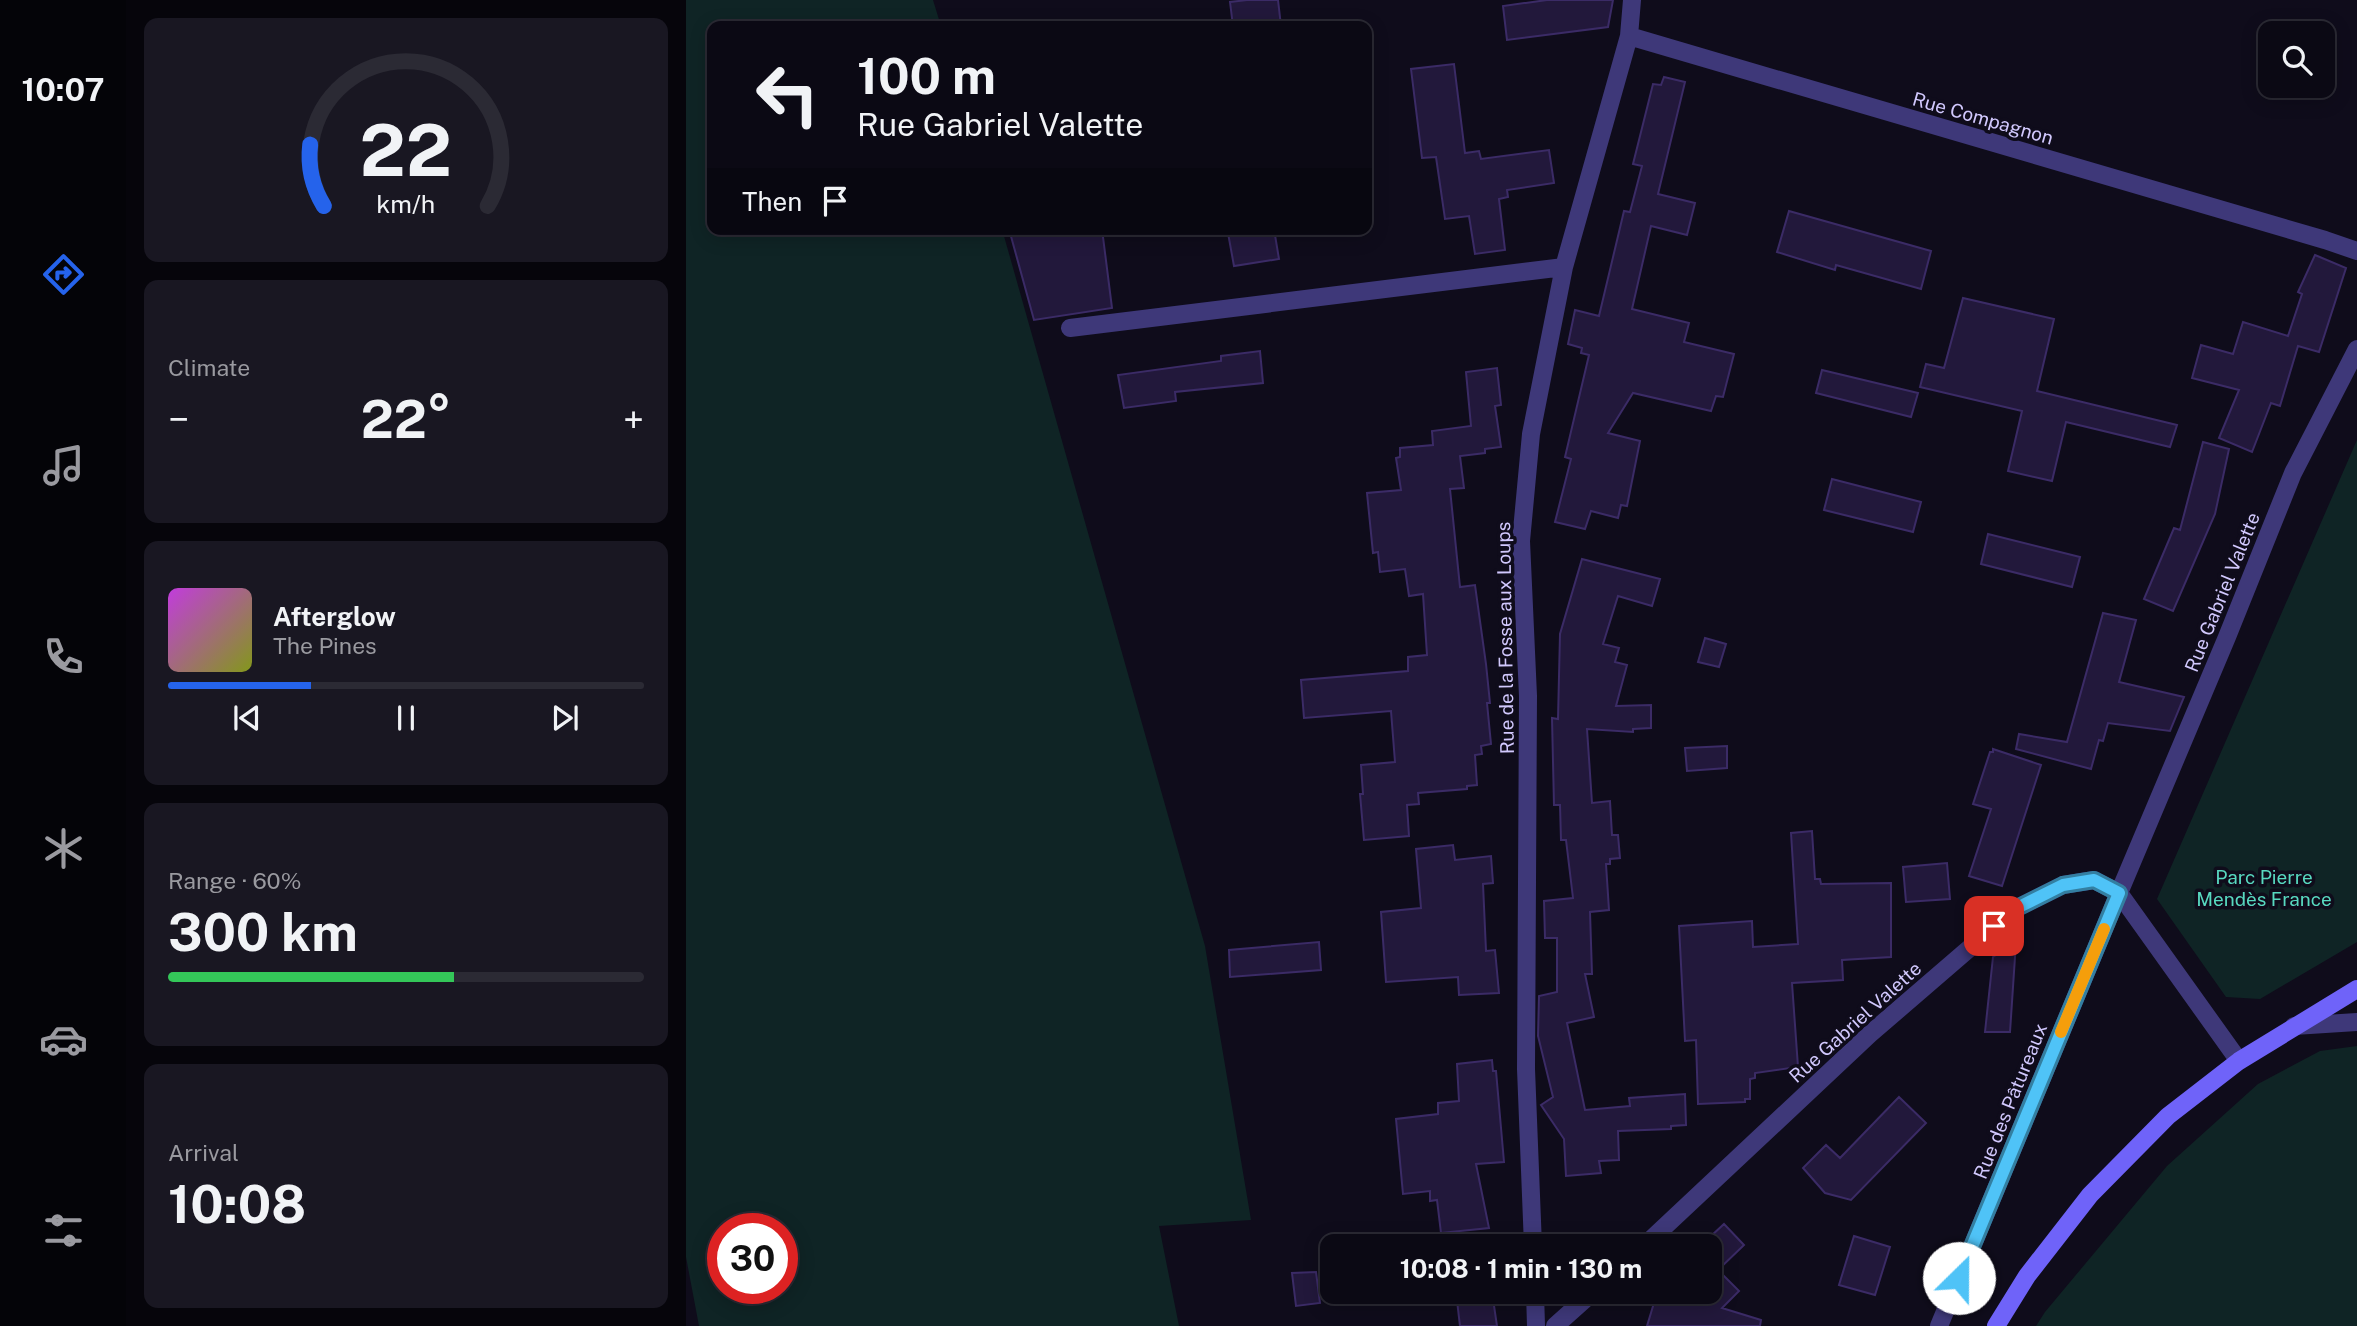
<!DOCTYPE html>
<html lang="en">
<head>
<meta charset="utf-8">
<style>
	body { margin:0; font-family:"Public Sans",sans-serif; background:#191722; color:#f1f3f6; height:100vh; display:flex; flex-direction:column; font-size:26px; white-space:nowrap }
	* { box-sizing:border-box; margin:0 }
	p { font-size:23px; color:#9a9aa0 }
	.icon { flex:none; width:38px; height:38px; fill:none; stroke:currentColor; stroke-width:2; stroke-linecap:round; stroke-linejoin:round }
	.map { position:relative; flex:1; overflow:hidden }
	.side { display:flex; flex-direction:column; gap:18px; padding:18px; background:#06050b; width:560px }
	.side>* { flex:none }
	.hud { position:absolute; left:21px; top:21px; width:665px; height:214px; border-radius:14px; box-shadow:0 4px 18px #0003,0 0 0 2px #2b2a34; background:#0b0914; color:#f1f3f6; overflow:hidden }
	.tools { position:absolute; left:1572px; top:21px; display:grid; gap:14px }
	.tools a { display:grid; place-items:center; width:77px; height:77px; border-radius:14px; background:#0b0914; box-shadow:0 4px 18px #0003,0 0 0 2px #2b2a34; font-size:35px }
	.speed { position:absolute; left:21px; top:1213px; display:flex; gap:14px; font-size:35px; font-weight:700; text-align:center }
	.speed>* { display:grid; place-content:center; width:91px; height:91px; border-radius:50%; background:#0b0914; box-shadow:0 4px 18px #0003,0 0 0 2px #2b2a34; line-height:1 }
	.speed .limit { border:10px solid #d22; background:#fff; color:#111 }
	.pin { position:absolute; display:grid; place-items:center; width:60px; height:60px; color:#fff; margin:-30px; border-radius:14px; box-shadow:0 4px 10px #0006 }
	.me { position:absolute; width:77px; margin:-38px; rotate:23deg; stroke-linejoin:round; filter:drop-shadow(0 0 5px #0008) }
	.turn { display:flex; align-items:center; gap:24px; height:147px; padding:0 35px; font-size:32px }
	.turn .icon { width:91px; height:91px; stroke-width:2.5 }
	.turn b { display:block; font-size:49px; line-height:60px }
	.then { display:flex; align-items:center; height:66px; padding:0 35px; background:#0003; gap:14px; font-size:26px }
	.big { font-size:52px; font-weight:700; line-height:1.1 }
	.side .card { flex:1; display:flex; flex-direction:column; justify-content:center; gap:10px; min-width:0; padding:0 24px; border-radius:14px; background:#191722 }
	.side .dial { align-items:center; gap:0 }
	.dial svg { height:182px; overflow:visible; fill:none; stroke:#2b2a34; stroke-width:7; stroke-linecap:round; text-anchor:middle }
	.dial text { fill:#f1f3f6; stroke:none }
	.song { display:flex; align-items:center; gap:21px }
	.cover { width:84px; height:84px; border-radius:10px; background:linear-gradient(135deg,hsl(290 70% 55%),hsl(70 70% 35%)) }
	.played { height:7px; border-radius:4px; background:linear-gradient(90deg,#2563eb 30%,#2b2a34 30%) }
	.keys { display:flex; justify-content:space-around; direction:ltr }
	.heat { display:flex; justify-content:space-between; align-items:center; font-size:38px; direction:ltr }
	.charge { height:10px; border-radius:5px; background:linear-gradient(90deg,#34c759 60%,#2b2a34 0) }
	.trip { position:absolute; left:634px; top:1234px; width:402px; height:70px; border-radius:14px; background:#0b0914; box-shadow:0 4px 18px #0003,0 0 0 2px #2b2a34; font-weight:700; line-height:70px; text-align:center }
	main { display:flex; flex:1; min-height:0 }
	.dock { display:flex; flex-direction:column; width:126px; justify-content:space-around; align-items:center; background:#040408; color:#9a9aa0 }
	.dock .icon { width:49px; height:49px }
	.dock .selected { color:#2563eb }
	.dock b { font-size:32px; color:#f1f3f6 }
	.map>svg:first-child { display:block }
	.green { fill:#0f2425; fill-rule:evenodd }
	.building { fill:#22183b; stroke:#3b2b66; stroke-width:2 }
	.lines { fill:none; stroke-linecap:round; stroke-linejoin:round }
	.minor { stroke:#3e3879; stroke-width:18 }
	.tertiary { stroke:#3e3879; stroke-width:18 }
	.secondary { stroke:#6f63f9; stroke-width:18 }
	.route-casing { stroke:#337fa1; stroke-width:18 }
	.route { stroke:#4fc3f7; stroke-width:12 }
	.slow { stroke:#f59e0b; stroke-width:12 }
	.labels { text-anchor:middle; stroke-width:7; stroke-linejoin:round; paint-order:stroke }
	.street-label { font-size:19px; fill:#d1c8fd; stroke:#0f0c1b }
	.park-label { font-size:19px; fill:#58d9c0; stroke:#0f0c1b }
</style>
</head>
<body>
<main>
<nav class="dock">
<b>10:07</b>
<svg class="icon selected" aria-label="directions" viewBox="0 0 24 24"><path d="M12 3l9 9-9 9-9-9zM9 14v-3h6M13 9l2 2-2 2"/></svg>
<svg class="icon" aria-label="music" viewBox="0 0 24 24"><path d="M9 18V5l10-2v13"/><circle cx="6" cy="18" r="3"/><circle cx="16" cy="16" r="3"/></svg>
<svg class="icon" aria-label="phone" viewBox="0 0 24 24"><path d="M5 4h4l2 5-3 2q2 4 5 5l2-3 5 2v4C11 20 4 13 5 4z"/></svg>
<svg class="icon" aria-label="climate" viewBox="0 0 24 24"><path d="M12 3v18M4 7l16 10M4 17L20 7"/></svg>
<svg class="icon" aria-label="car" viewBox="0 0 24 24"><path d="M5 17H2v-5l4-1 3-4h7l3 4 3 1v5h-3M9 17h6M6 11h13"/><circle cx="7" cy="17" r="2"/><circle cx="17" cy="17" r="2"/></svg>
<svg class="icon" aria-label="filters" viewBox="0 0 24 24"><path d="M4 7h16M4 17h16"/><circle cx="9" cy="7" r="2"/><circle cx="15" cy="17" r="2"/></svg>
</nav>
<section class="side">
<div class="card dial"><svg viewBox="0 0 100 80">
<path d="M14 69A42 42 0 1 1 86 69"/>
<path d="M14 69A42 42 0 0 1 8 42" stroke="#2563eb"/>
<text x="50" y="56" font-size="32" font-weight="700">22</text>
<text x="50" y="72" font-size="11">km/h</text>
</svg></div>
<div class="card"><p>Climate</p>
<div class="heat"><a>−</a><b class="big">22°</b><a>+</a></div>
</div>
<div class="card">
<div class="song"><i class="cover"></i><div><b>Afterglow</b><p>The Pines</p></div></div>
<div class="played"></div>
<div class="keys"><svg class="icon" aria-label="previous" viewBox="0 0 24 24"><path d="M18 5L8 12l10 7zM5 5v14"/></svg><svg class="icon" aria-label="pause" viewBox="0 0 24 24"><path d="M8 5v14M16 5v14"/></svg><svg class="icon" aria-label="next" viewBox="0 0 24 24"><path d="M6 5l10 7-10 7zM19 5v14"/></svg></div>
</div>
<div class="card"><p>Range · 60%</p><b class="big">300 km</b><div class="charge"></div></div>
<div class="card"><p>Arrival</p><b class="big">10:08</b></div>
</section>
<div class="map">
<svg width="1671" height="1326" viewBox="0 0 1671 1326">
	<rect width="100%" height="100%" fill="#0f0c1b"/>
	<path class="green" d="M 0,0 L 247,0 L 255,26 L 26,26 L 26,229 L 316,229 L 519,946 L 565,1220 L 473,1226 L 493,1326 L 13,1326 L 0,1257 ZM 37,1228 L 96,1228 L 96,1288 L 37,1288 Z
		M 1671,440 L 1671,942 L 1574,999 L 1540,997 L 1471,899 Z
		M 1671,1046 L 1671,1326 L 1350,1326 L 1359,1312 L 1481,1166 L 1572,1084 L 1634,1051 Z"/>
	<path class="building" d="M 561,0 L 592,0 L 595,26 L 547,26 L 544,2 Z
		M 861,0 L 927,0 L 922,27 L 821,40 L 817,6 Z
		M 768,64 L 779,153 L 793,151 L 795,159 L 863,150 L 868,183 L 821,190 L 822,197 L 813,199 L 819,250 L 789,254 L 783,216 L 759,219 L 750,157 L 736,158 L 725,69 Z
		M 978,77 L 999,82 L 972,194 L 1009,203 L 1001,235 L 965,226 L 946,309 L 1003,323 L 998,342 L 1048,354 L 1037,397 L 1030,396 L 1025,411 L 947,393 L 922,433 L 954,441 L 941,506 L 935,505 L 932,518 L 905,511 L 899,529 L 869,522 L 885,459 L 879,457 L 903,355 L 895,353 L 896,348 L 882,344 L 889,310 L 913,316 L 938,211 L 944,212 L 956,166 L 947,164 L 967,84 L 975,85 Z
		M 1103,211 L 1245,251 L 1235,289 L 1150,265 L 1149,270 L 1091,252 Z
		M 323,229 L 416,229 L 426,308 L 348,320 Z
		M 566,229 L 588,229 L 593,259 L 548,266 L 542,233 Z
		M 1629,255 L 1660,268 L 1633,352 L 1612,346 L 1594,406 L 1585,403 L 1566,452 L 1533,438 L 1553,390 L 1506,378 L 1515,345 L 1547,354 L 1557,322 L 1602,336 L 1616,294 L 1612,292 Z
		M 1277,298 L 1368,319 L 1351,391 L 1491,425 L 1484,447 L 1380,422 L 1366,481 L 1322,471 L 1336,411 L 1234,387 L 1240,364 L 1258,368 Z
		M 574,351 L 577,383 L 489,392 L 490,401 L 438,408 L 432,375 L 535,361 L 535,356 Z
		M 811,368 L 815,405 L 809,406 L 815,447 L 799,449 L 799,453 L 774,456 L 778,488 L 764,489 L 774,587 L 789,585 L 800,664 L 804,703 L 801,703 L 805,744 L 795,746 L 796,754 L 789,755 L 791,785 L 781,786 L 781,789 L 732,793 L 733,804 L 721,805 L 723,836 L 678,840 L 674,794 L 677,794 L 675,765 L 709,762 L 705,711 L 618,718 L 615,680 L 722,671 L 722,657 L 741,655 L 737,594 L 723,596 L 719,569 L 694,572 L 692,552 L 687,553 L 681,493 L 715,490 L 710,458 L 714,457 L 714,448 L 747,445 L 746,431 L 785,426 L 780,372 Z
		M 1136,370 L 1232,393 L 1225,417 L 1130,393 Z
		M 1517,442 L 1543,449 L 1529,514 L 1487,611 L 1458,599 L 1488,528 L 1494,530 Z
		M 1146,479 L 1235,502 L 1227,532 L 1138,510 Z
		M 1302,534 L 1394,557 L 1386,587 L 1295,564 Z
		M 896,559 L 974,579 L 966,606 L 932,596 L 917,644 L 933,648 L 929,662 L 941,665 L 930,706 L 965,705 L 965,728 L 947,729 L 947,732 L 901,729 L 906,803 L 924,801 L 926,835 L 932,835 L 934,858 L 924,859 L 924,864 L 920,864 L 923,910 L 904,912 L 906,974 L 899,974 L 908,1017 L 881,1023 L 899,1110 L 944,1106 L 943,1098 L 999,1094 L 1000,1125 L 985,1126 L 985,1129 L 932,1131 L 933,1160 L 913,1161 L 915,1173 L 880,1176 L 878,1139 L 855,1105 L 867,1097 L 852,1036 L 853,996 L 871,992 L 871,938 L 859,938 L 858,901 L 887,898 L 880,840 L 875,840 L 874,805 L 868,805 L 866,718 L 872,719 L 874,634 Z
		M 1417,613 L 1450,620 L 1433,682 L 1498,697 L 1484,731 L 1422,723 L 1417,741 L 1413,740 L 1405,769 L 1330,749 L 1333,734 L 1381,742 Z
		M 1019,638 L 1040,644 L 1033,667 L 1012,662 Z
		M 1041,746 L 1041,768 L 1001,771 L 999,748 Z
		M 1307,749 L 1355,765 L 1316,886 L 1283,876 L 1305,809 L 1287,804 L 1304,752 L 1307,752 Z
		M 1126,831 L 1129,879 L 1134,879 L 1135,884 L 1205,883 L 1205,957 L 1156,960 L 1157,980 L 1106,983 L 1112,1067 L 1069,1073 L 1069,1078 L 1064,1079 L 1064,1099 L 1059,1099 L 1059,1102 L 1012,1104 L 1010,1040 L 999,1041 L 993,926 L 1066,921 L 1067,947 L 1112,944 L 1105,833 Z
		M 767,845 L 769,860 L 805,856 L 807,883 L 797,884 L 800,951 L 809,950 L 813,993 L 773,995 L 772,977 L 700,982 L 695,912 L 735,908 L 730,849 Z
		M 1261,863 L 1264,899 L 1220,902 L 1217,867 Z
		M 633,942 L 635,970 L 544,977 L 543,950 Z
		M 1330,942 L 1324,1032 L 1299,1032 L 1307,957 Z
		M 806,1060 L 807,1071 L 810,1071 L 818,1162 L 790,1164 L 803,1228 L 755,1233 L 751,1200 L 744,1201 L 744,1191 L 717,1194 L 710,1119 L 752,1114 L 752,1103 L 773,1101 L 771,1064 Z
		M 1213,1097 L 1240,1123 L 1165,1200 L 1139,1193 L 1117,1168 L 1140,1145 L 1154,1158 Z
		M 1038,1224 L 1058,1245 L 1032,1270 L 1053,1291 L 1036,1308 L 1075,1320 L 1074,1326 L 961,1326 L 971,1293 L 1007,1304 L 1016,1292 L 1024,1292 L 1024,1237 Z
		M 1168,1236 L 1204,1247 L 1189,1295 L 1153,1285 Z
		M 630,1272 L 634,1303 L 610,1306 L 606,1273 Z
		M 770,1292 L 806,1292 L 811,1326 L 774,1326 Z"/>
	<g class="lines">
		<path class="minor" d="M 943,36 L 1639,240 L 1671,251
			M 384,328 L 878,267
			M 1433,893 L 1553,1061
			M 847,1246 L 840,1069 L 842,696 L 835,541 L 845,434 L 878,267 L 943,36 L 946,0
			M 958,1246 L 1184,1034 L 1329,909 L 1377,885 L 1408,880 L 1433,893 L 1541,637 L 1607,473 L 1671,349
			M 849,1292 L 850,1326
			M 869,1326 L 907,1292
			M 1253,1326 L 1433,893"/>
		<path class="tertiary" d="M 1608,1026 L 1671,1022"/>
		<path class="secondary" d="M 1310,1326 L 1341,1276 L 1404,1195 L 1482,1116 L 1553,1061 L 1671,989"/>
	</g>
	<g class="lines">
		<defs>
			<path id="route" d="M 1273,1278 L 1433,893 L 1408,880 L 1377,885 L 1329,909 L 1308,926"/>
		</defs>
		<use href="#route" class="route-casing"/>
		<use href="#route" class="route"/>
		<path class="slow" d="M 1375,1032 L 1418,929"/>
	</g>
	<g class="labels">
		<g class="street-label">
			<text transform="translate(1297 118) rotate(16)" y="7">Rue Compagnon</text>
			<text transform="translate(1536 592) rotate(-68)" y="7">Rue Gabriel Valette</text>
			<text transform="translate(819 638) rotate(-91)" y="7">Rue de la Fosse aux Loups</text>
			<text transform="translate(1169 1022) rotate(-42)" y="7">Rue Gabriel Valette</text>
			<text transform="translate(1324 1101) rotate(-68)" y="7">Rue des Pâtureaux</text>
		</g>
		<g class="park-label">
			<text x="1578" y="884">Parc Pierre<tspan x="1578" dy="22">Mendès France</tspan></text>
		</g>
	</g>
</svg>
<div class="tools">
<a><svg class="icon" aria-label="search" viewBox="0 0 24 24"><circle cx="10" cy="10" r="6"/><path d="M15 15l6 6"/></svg></a>
</div>
<div class="speed"><div class="limit">30</div></div>
<div class="pin" style="left:1308px;top:926px;background:#d93025"><svg class="icon" aria-label="arrive" viewBox="0 0 24 24"><path d="M6 21V4h12l-3 4 3 4H6"/></svg></div>
<svg class="me" style="left:1273px;top:1278px" viewBox="-20 -20 40 40"><circle r="19" fill="#fff"/><path d="M0-13L10 11 0 6-10 11z" fill="#4fc3f7"/></svg>
<div class="trip">10:08 · 1 min · 130 m</div>
<div class="hud">
<div class="turn"><svg class="icon" aria-label="left" viewBox="0 0 24 24"><path d="M17 20v-9H6M10 6l-5 5 5 5"/></svg><div><b>100 m</b>Rue Gabriel Valette</div></div>
<div class="then">Then<svg class="icon" aria-label="arrive" viewBox="0 0 24 24"><path d="M6 21V4h12l-3 4 3 4H6"/></svg></div>
</div>
</div>
</main>
</body>
</html>
